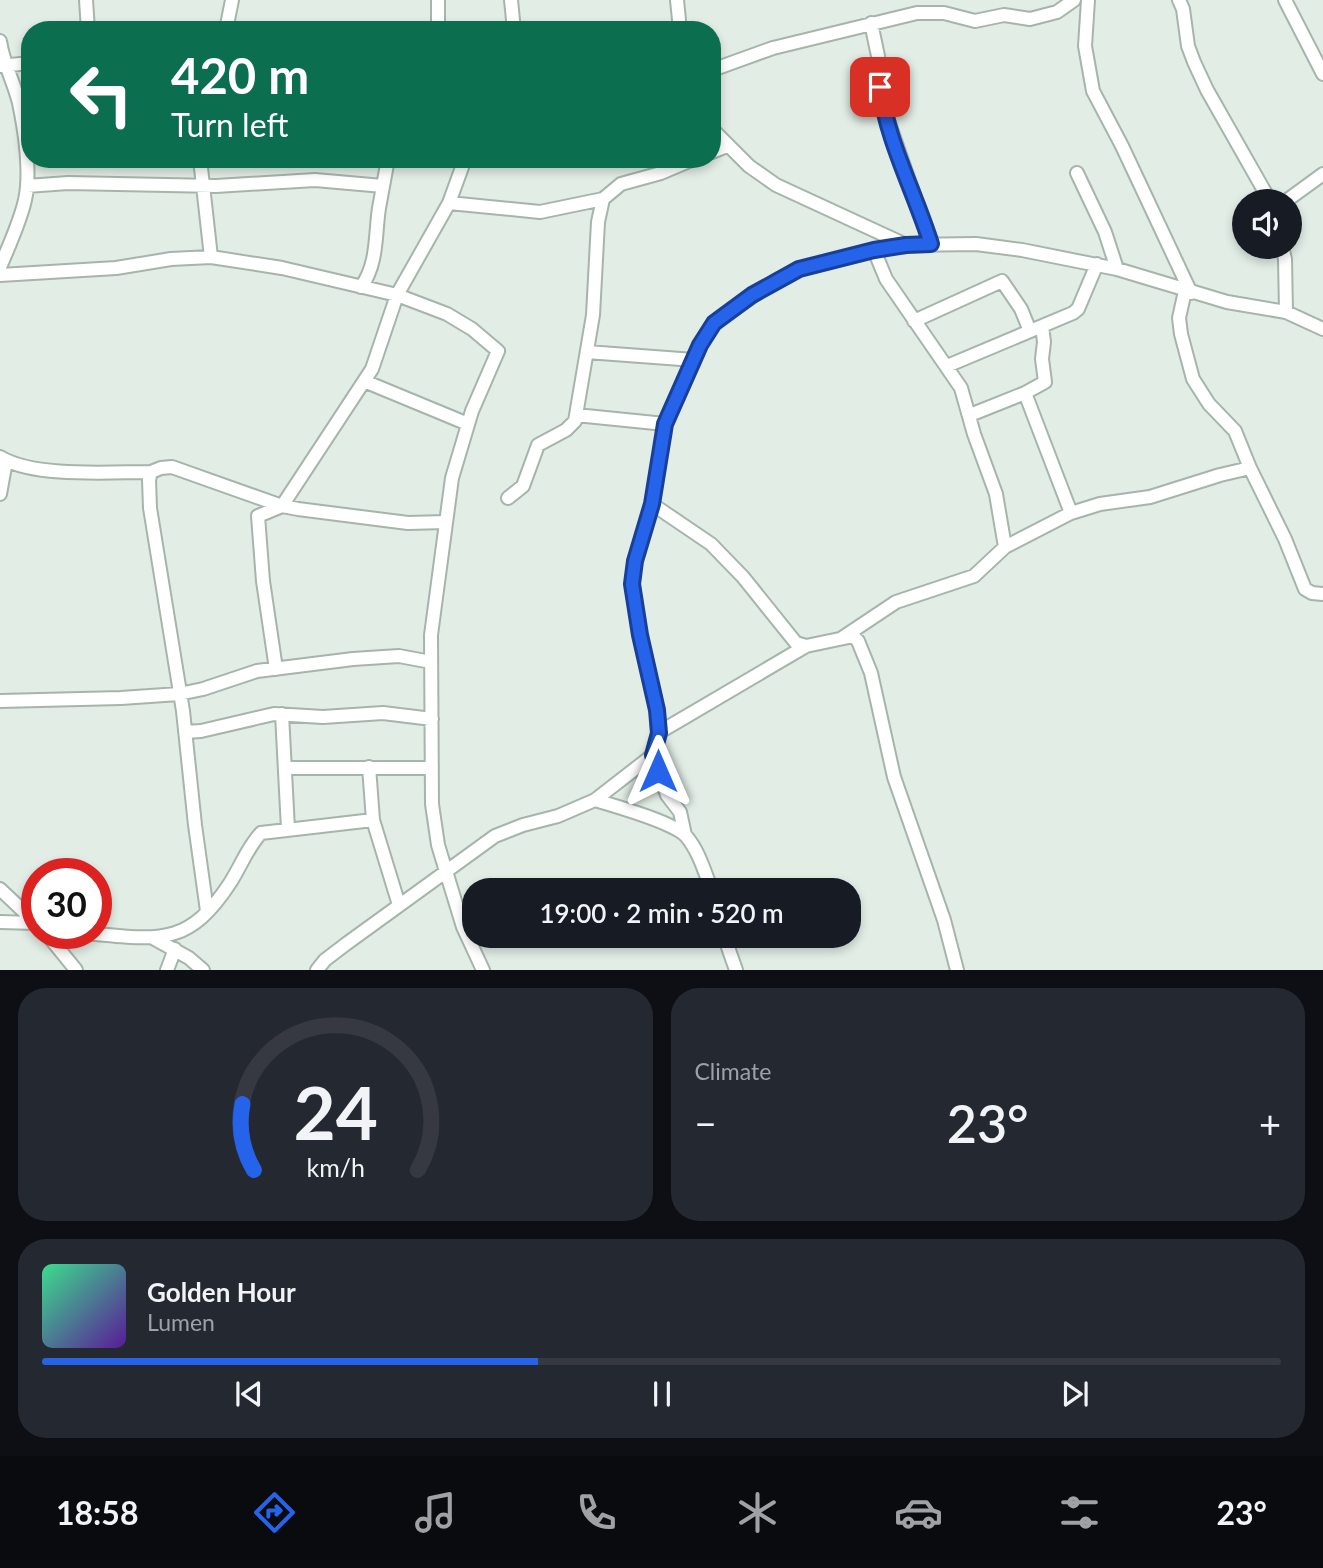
<!DOCTYPE html>
<html lang="en">
<head>
<meta charset="utf-8">
<style>
	body { margin:0; font-family:Lato,sans-serif; background:#242831; color:#f1f3f6; height:100vh; display:flex; flex-direction:column; font-size:26px; white-space:nowrap }
	* { box-sizing:border-box; margin:0 }
	p { font-size:23px; color:#9ea1a6 }
	.icon { flex:none; width:38px; height:38px; fill:none; stroke:currentColor; stroke-width:2; stroke-linecap:round; stroke-linejoin:round }
	.map { position:relative; height:970px; overflow:hidden }
	.drawer { display:flex; flex-direction:column; gap:18px; padding:18px; background:#0d0f14; flex:1 }
	.drawer>* { flex:none }
	.guide { position:absolute; left:21px; top:21px; width:700px; height:147px; border-radius:28px; box-shadow:0 4px 10px #0003; background:#0b6e4f; color:#fff; overflow:hidden }
	.buttons { position:absolute; left:1232px; top:189px; display:grid; gap:14px }
	.buttons a { display:grid; place-items:center; width:70px; height:70px; border-radius:50%; background:#171b24; box-shadow:0 4px 10px #0003; font-size:35px }
	.speed { position:absolute; left:21px; top:858px; display:flex; gap:14px; font-size:35px; font-weight:700; text-align:center }
	.speed>* { display:grid; place-content:center; width:91px; height:91px; border-radius:50%; background:#171b24; box-shadow:0 4px 10px #0003; line-height:1 }
	.speed .limit { border:10px solid #d22; background:#fff; color:#111 }
	.pin { position:absolute; display:grid; place-items:center; width:60px; height:60px; color:#fff; margin:-30px; border-radius:14px; box-shadow:0 4px 10px #0006 }
	.me { position:absolute; width:77px; margin:-38px; rotate:0deg; stroke-linejoin:round; filter:drop-shadow(0 0 5px #0008) }
	.turn { display:flex; align-items:center; gap:24px; height:147px; padding:0 35px; font-size:32px }
	.turn .icon { width:91px; height:91px; stroke-width:2.5 }
	.turn b { display:block; font-size:49px; line-height:60px }
	.big { font-size:52px; font-weight:600; line-height:1.1 }
	.drawer .card { flex:1; display:flex; flex-direction:column; justify-content:center; gap:10px; min-width:0; padding:0 24px; border-radius:28px; background:#242831 }
	.drawer .dial { align-items:center; gap:0 }
	.dial svg { height:182px; overflow:visible; fill:none; stroke:#363941; stroke-width:7; stroke-linecap:round; text-anchor:middle }
	.dial text { fill:#f1f3f6; stroke:none }
	.song { display:flex; align-items:center; gap:21px }
	.cover { width:84px; height:84px; border-radius:10px; background:linear-gradient(135deg,hsl(150 70% 55%),hsl(270 70% 35%)) }
	.played { height:7px; border-radius:4px; background:linear-gradient(90deg,#2563eb 40%,#363941 40%) }
	.keys { display:flex; justify-content:space-around; direction:ltr }
	.heat { display:flex; justify-content:space-between; align-items:center; font-size:38px; direction:ltr }
	.drawer .tiles { flex:1; display:grid; gap:18px; grid-template-columns:1fr 1fr }
	.card:last-child { grid-column:span 2 }
	.trip { position:absolute; left:462px; top:878px; width:399px; height:70px; border-radius:28px; background:#171b24; box-shadow:0 4px 10px #0003; font-weight:600; line-height:70px; text-align:center }
	.tabs { display:flex; height:112px; justify-content:space-around; align-items:center; background:#090b0e; color:#9ea1a6 }
	.tabs .icon { width:49px; height:49px }
	.tabs .active { color:#2563eb }
	.tabs b { font-size:32px; color:#f1f3f6 }
	.map>svg:first-child { display:block }
	.lines { fill:none; stroke-linecap:round; stroke-linejoin:round }
	.street-casing { stroke:#a5b5ac; stroke-width:16 }
	.street { stroke:#fff; stroke-width:12 }
	.route-casing { stroke:#184099; stroke-width:18 }
	.route { stroke:#2563eb; stroke-width:12 }
</style>
</head>
<body>
<div class="map">
<svg width="1323" height="970" viewBox="0 0 1323 970">
	<rect width="100%" height="100%" fill="#e2ede6"/>
	<g class="lines">
		<defs>
			<path id="street" d="M 86,0 L 88,30
				M 438,0 L 438,30
				M 511,0 L 514,30
				M 677,0 L 680,30
				M 1088,0 L 1085,46 L 1093,91 L 1122,146 L 1191,293
				M 1179,0 L 1183,9 L 1188,46 L 1194,62 L 1207,90 L 1270,201
				M 1285,0 L 1323,74
				M 871,23 L 878,56 L 882,103 L 931,244
				M 226,30 L 232,0
				M 0,41 C 3,63 14,82 19,103 C 25,131 31,173 25,200 C 20,222 9,246 0,267
				M 0,66 L 30,63
				M 712,70 L 773,48 L 917,13 L 944,13 L 975,21 L 1004,15 L 1030,19 L 1057,12 L 1074,0
				M 712,129 L 749,166 L 776,185 L 906,245
				M 712,152 L 727,146
				M 200,159 L 211,257
				M 1077,173 L 1105,232 L 1117,269
				M 27,186 L 68,183 L 216,186 L 315,180 L 383,186
				M 1286,201 L 1323,174
				M 449,203 L 540,212 L 603,199
				M 1282,247 L 1285,259 L 1286,312
				M 874,250 L 886,279 L 961,388 L 974,434 L 996,494 L 1005,547
				M 0,275 L 116,268 L 171,259 L 211,257 L 282,268 L 397,295 L 447,314 L 472,329 L 498,351 L 472,411 L 452,478 L 431,635 L 432,804 L 438,845 L 463,927 L 483,970
				M 361,287 C 378,264 375,234 379,208 C 382,192 385,175 388,159
				M 1185,291 L 1179,318 L 1181,334 L 1193,379 L 1209,404 L 1235,431 L 1250,468 L 1285,539 L 1305,589 L 1312,593 L 1323,594
				M 914,321 L 1002,281 L 1021,309 L 1030,331
				M 587,352 L 694,360
				M 947,366 L 1073,313 L 1078,309 L 1097,264
				M 364,381 L 468,424
				M 1025,393 L 1071,513
				M 576,415 L 665,424
				M 970,415 L 1025,393 L 1045,382 L 1042,359 L 1044,342 L 1042,326
				M 0,457 C 35,478 110,472 151,472
				M 0,494 L 6,461
				M 508,498 L 523,486 L 538,445 L 566,430 L 575,421 L 593,315 L 598,222 L 603,199 L 621,184 L 661,173 L 694,159
				M 652,504 L 711,544 L 743,577 L 796,643 L 806,646 L 849,637 L 854,637 L 858,641 L 871,673 L 894,777 L 944,920 L 957,970
				M 842,638 L 896,602 L 974,576 L 1005,547 L 1071,513 L 1100,504 L 1150,497 L 1220,475 L 1250,468
				M 276,669 L 263,581 L 258,516 L 282,506 L 372,369 L 397,295 L 449,203 L 465,159
				M 0,701 L 121,698 L 179,694 L 203,689 L 257,671 L 353,659 L 399,656 L 431,662
				M 282,714 L 288,829
				M 185,732 L 201,731 L 274,714 L 323,717 L 383,713 L 432,719
				M 658,733 L 806,646
				M 653,755 L 667,795 L 680,812 L 685,835
				M 369,767 L 373,820 L 399,905
				M 285,768 L 432,768
				M 595,800 C 615,806 673,822 686,836 C 699,851 705,873 712,891
				M 0,889 L 37,924
				M 207,911 L 195,825 L 183,711 L 150,508 L 149,480 L 151,472 L 161,468 L 172,467 L 282,506 L 298,509 L 408,523 L 446,522
				M 0,922 L 36,923
				M 46,933 L 76,970
				M 85,933 C 156,939 187,949 230,883 C 241,866 247,848 261,833 L 373,820
				M 724,936 L 736,970
				M 153,938 L 189,958 L 203,970
				M 167,970 L 175,949
				M 317,970 L 325,960 L 346,944 L 495,836 L 523,825 L 558,816 L 595,800 L 653,755 L 658,733 L 657,710 L 640,635 L 632,584 L 635,561 L 652,504 L 665,424 L 700,345 L 714,323 L 775,281 L 799,269 L 874,250 L 906,245 L 976,244 L 1022,250 L 1117,269 L 1227,302 L 1286,312 L 1323,329"/>
		</defs>
		<use href="#street" class="street-casing"/>
		<use href="#street" class="street"/>
	</g>
	<g class="lines">
		<defs>
			<path id="route" d="M 658,771 L 653,755 L 659,733 L 657,710 L 640,635 L 632,584 L 635,561 L 652,504 L 665,424 L 700,345 L 714,323 L 752,295 L 799,269 L 874,250 L 906,245 L 931,244 C 915,193 887,141 880,87"/>
		</defs>
		<use href="#route" class="route-casing"/>
		<use href="#route" class="route"/>
	</g>
</svg>
<div class="buttons">
<a><svg class="icon" aria-label="sound" viewBox="0 0 24 24"><path d="M4 9h4l5-4v14l-5-4H4zM17 9q2 3 0 6"/></svg></a>
</div>
<div class="speed"><div class="limit">30</div></div>
<div class="pin" style="left:880px;top:87px;background:#d93025"><svg class="icon" aria-label="arrive" viewBox="0 0 24 24"><path d="M6 21V4h12l-3 4 3 4H6"/></svg></div>
<svg class="me" style="left:658px;top:771px" viewBox="-20 -20 40 40"><path d="M0-17L14 15 0 8-14 15z" fill="#2563eb" stroke="#fff" stroke-width="4"/></svg>
<div class="trip">19:00 · 2 min · 520 m</div>
<div class="guide">
<div class="turn"><svg class="icon" aria-label="left" viewBox="0 0 24 24"><path d="M17 20v-9H6M10 6l-5 5 5 5"/></svg><div><b>420 m</b>Turn left</div></div>
</div>
</div>
<section class="drawer">
<div class="tiles">
<div class="card dial"><svg viewBox="0 0 100 80">
<path d="M14 69A42 42 0 1 1 86 69"/>
<path d="M14 69A42 42 0 0 1 9 40" stroke="#2563eb"/>
<text x="50" y="56" font-size="32" font-weight="700">24</text>
<text x="50" y="72" font-size="11">km/h</text>
</svg></div>
<div class="card"><p>Climate</p>
<div class="heat"><a>−</a><b class="big">23°</b><a>+</a></div>
</div>
<div class="card">
<div class="song"><i class="cover"></i><div><b>Golden Hour</b><p>Lumen</p></div></div>
<div class="played"></div>
<div class="keys"><svg class="icon" aria-label="previous" viewBox="0 0 24 24"><path d="M18 5L8 12l10 7zM5 5v14"/></svg><svg class="icon" aria-label="pause" viewBox="0 0 24 24"><path d="M8 5v14M16 5v14"/></svg><svg class="icon" aria-label="next" viewBox="0 0 24 24"><path d="M6 5l10 7-10 7zM19 5v14"/></svg></div>
</div>
</div>
</section>
<nav class="tabs">
<b>18:58</b>
<svg class="icon active" aria-label="directions" viewBox="0 0 24 24"><path d="M12 3l9 9-9 9-9-9zM9 14v-3h6M13 9l2 2-2 2"/></svg>
<svg class="icon" aria-label="music" viewBox="0 0 24 24"><path d="M9 18V5l10-2v13"/><circle cx="6" cy="18" r="3"/><circle cx="16" cy="16" r="3"/></svg>
<svg class="icon" aria-label="phone" viewBox="0 0 24 24"><path d="M5 4h4l2 5-3 2q2 4 5 5l2-3 5 2v4C11 20 4 13 5 4z"/></svg>
<svg class="icon" aria-label="climate" viewBox="0 0 24 24"><path d="M12 3v18M4 7l16 10M4 17L20 7"/></svg>
<svg class="icon" aria-label="car" viewBox="0 0 24 24"><path d="M5 17H2v-5l4-1 3-4h7l3 4 3 1v5h-3M9 17h6M6 11h13"/><circle cx="7" cy="17" r="2"/><circle cx="17" cy="17" r="2"/></svg>
<svg class="icon" aria-label="filters" viewBox="0 0 24 24"><path d="M4 7h16M4 17h16"/><circle cx="9" cy="7" r="2"/><circle cx="15" cy="17" r="2"/></svg>
<b>23°</b>
</nav>
</body>
</html>
